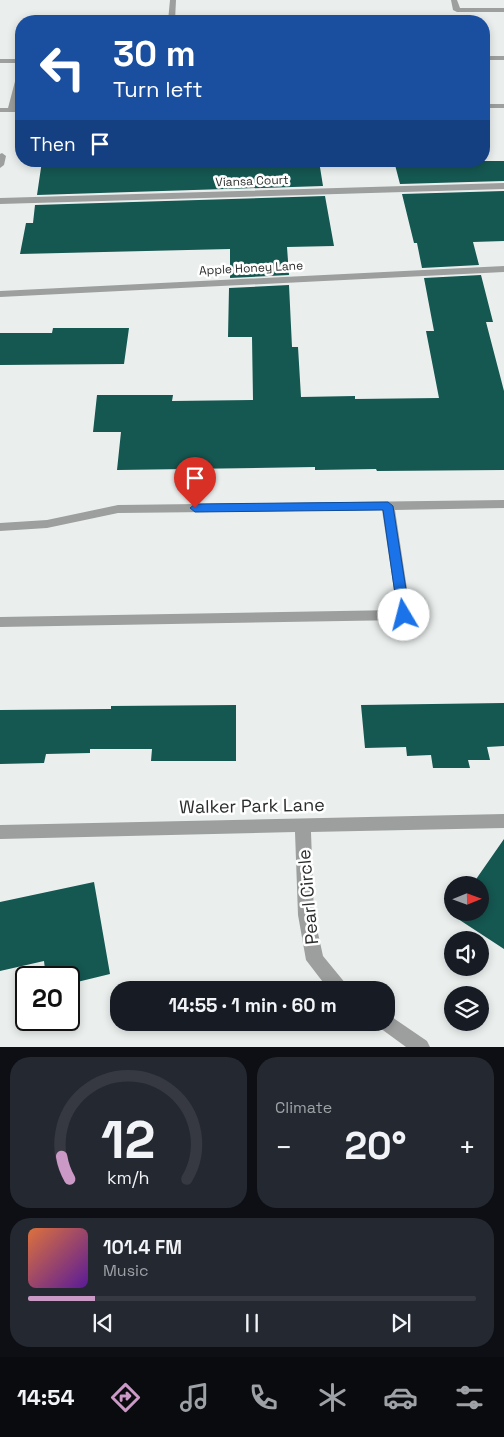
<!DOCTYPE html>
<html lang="en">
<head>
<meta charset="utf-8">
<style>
	body { margin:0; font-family:"Space Grotesk",sans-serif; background:#242831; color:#f1f3f6; height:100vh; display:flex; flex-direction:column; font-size:19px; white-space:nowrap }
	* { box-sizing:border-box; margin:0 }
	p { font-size:16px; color:#9ea1a6 }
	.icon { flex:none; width:28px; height:28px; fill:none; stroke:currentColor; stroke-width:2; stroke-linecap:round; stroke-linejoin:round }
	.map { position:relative; height:1047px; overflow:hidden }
	.drawer { display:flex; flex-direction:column; gap:10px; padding:10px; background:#0d0f14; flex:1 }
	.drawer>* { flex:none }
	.guide { position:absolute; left:15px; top:15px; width:475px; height:152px; border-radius:20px; box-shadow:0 2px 8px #0003; background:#1a4fa0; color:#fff; overflow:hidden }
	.needle { width:32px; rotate:89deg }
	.controls { position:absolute; left:444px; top:876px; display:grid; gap:10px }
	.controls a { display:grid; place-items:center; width:45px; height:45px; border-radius:50%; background:#171b24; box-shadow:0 2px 8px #0003; font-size:25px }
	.speed { position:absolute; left:15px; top:966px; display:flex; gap:10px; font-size:25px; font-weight:700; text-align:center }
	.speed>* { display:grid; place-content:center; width:65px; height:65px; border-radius:50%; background:#171b24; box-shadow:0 2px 8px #0003; line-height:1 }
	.speed .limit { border:2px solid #111; border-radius:8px; background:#fff; color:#111 }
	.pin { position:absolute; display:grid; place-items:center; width:42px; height:42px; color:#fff; margin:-51px -21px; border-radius:50% 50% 50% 0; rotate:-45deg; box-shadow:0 0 5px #0007 }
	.pin .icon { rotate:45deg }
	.me { position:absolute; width:55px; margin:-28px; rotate:352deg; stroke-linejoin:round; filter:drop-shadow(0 0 4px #0008) }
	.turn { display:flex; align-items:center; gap:18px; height:105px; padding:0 15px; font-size:22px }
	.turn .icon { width:65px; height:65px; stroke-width:2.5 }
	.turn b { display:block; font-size:35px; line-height:42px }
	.then { display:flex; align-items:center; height:48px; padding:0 15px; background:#0003; gap:10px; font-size:19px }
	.big { font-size:38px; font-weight:700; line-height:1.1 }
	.drawer .card { flex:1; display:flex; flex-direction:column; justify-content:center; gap:8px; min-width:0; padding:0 18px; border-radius:20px; background:#242831 }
	.drawer .dial { align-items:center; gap:0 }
	.dial svg { height:130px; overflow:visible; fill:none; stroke:#363941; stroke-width:7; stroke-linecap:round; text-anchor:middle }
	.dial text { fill:#f1f3f6; stroke:none }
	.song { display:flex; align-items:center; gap:15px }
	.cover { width:60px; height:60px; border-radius:8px; background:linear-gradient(135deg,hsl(20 70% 55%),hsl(270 70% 35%)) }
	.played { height:5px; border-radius:2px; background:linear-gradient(90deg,#cb99c5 15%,#363941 15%) }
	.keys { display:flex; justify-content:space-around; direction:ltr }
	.heat { display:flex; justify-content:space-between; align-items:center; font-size:28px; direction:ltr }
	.drawer .tiles { flex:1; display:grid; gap:10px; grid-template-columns:1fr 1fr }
	.card:last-child { grid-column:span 2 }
	.trip { position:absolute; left:110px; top:981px; width:285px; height:50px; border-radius:20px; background:#171b24; box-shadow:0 2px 8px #0003; font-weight:700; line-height:50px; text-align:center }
	.menu { display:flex; height:80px; justify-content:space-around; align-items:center; background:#090b0e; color:#9ea1a6 }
	.menu .icon { width:35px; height:35px }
	.menu .current { color:#cb99c5 }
	.menu b { font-size:22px; color:#f1f3f6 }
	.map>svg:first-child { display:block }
	.building { fill:#155751 }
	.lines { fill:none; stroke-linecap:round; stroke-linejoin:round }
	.minor { fill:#9d9f9e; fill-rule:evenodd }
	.route { fill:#1a73e8; stroke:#114b97 }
	.labels { text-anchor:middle; stroke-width:5; stroke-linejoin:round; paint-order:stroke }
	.far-street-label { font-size:12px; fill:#2b2d2d; stroke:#fff }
	.near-street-label { font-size:18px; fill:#2b2d2d; stroke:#fff }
</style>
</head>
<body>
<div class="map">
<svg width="504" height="1047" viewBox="0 0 504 1047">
	<rect width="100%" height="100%" fill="#eaefee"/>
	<path class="building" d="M 42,161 L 319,161 L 323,186 L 37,195 Z
		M 394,161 L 504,161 L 504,181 L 400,184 Z
		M 504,191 L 504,241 L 473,242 L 479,265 L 422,268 L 417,243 L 414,243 L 402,194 Z
		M 325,196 L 334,246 L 287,247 L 289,275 L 230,278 L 230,249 L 20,254 L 26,223 L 33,223 L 35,205 Z
		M 481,275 L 493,322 L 486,322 L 504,391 L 504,470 L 377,471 L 376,469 L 315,470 L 315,467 L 117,470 L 121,432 L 93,432 L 97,395 L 173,395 L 172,401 L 253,400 L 252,337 L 228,337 L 229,288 L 289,285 L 292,347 L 298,347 L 301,397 L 355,396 L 355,399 L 439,398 L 426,331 L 434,331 L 424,278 Z
		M 53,328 L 129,328 L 124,364 L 0,365 L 0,333 L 52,333 Z
		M 504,703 L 504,746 L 487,747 L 490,760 L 468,760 L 470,768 L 433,768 L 431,755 L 407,756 L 406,747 L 365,748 L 361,705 Z
		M 236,705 L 236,761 L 151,761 L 152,749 L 90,749 L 90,753 L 46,754 L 44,763 L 0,764 L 0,710 L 111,709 L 111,706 Z
		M 504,839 L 504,949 L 452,915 L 453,912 L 480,912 L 480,885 L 472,885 Z
		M 94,882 L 110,974 L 69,984 L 69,978 L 46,978 L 44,961 L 0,971 L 0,902 Z"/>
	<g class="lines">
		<path class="minor" d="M 170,0 L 176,0 L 175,21 L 168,21 Z
			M 451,0 L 457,0 L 460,8 L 504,8 L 504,12 L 457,12 L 453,10 Z
			M 484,56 L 504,56 L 504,60 L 484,60 Z
			M 0,59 L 21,59 L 21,63 L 0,63 Z
			M 18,70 L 21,70 L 21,86 L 16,108 L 21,108 L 21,112 L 0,112 L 0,108 L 8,108 Z
			M 484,104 L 504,104 L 504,108 L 484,108 Z
			M 2,153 L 6,156 L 4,165 L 0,168 L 0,154 Z
			M 504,183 L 504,189 L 0,204 L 0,198 Z
			M 504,266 L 504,272 L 0,297 L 0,291 Z
			M 504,500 L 504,508 L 395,510 L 411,615 L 409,619 L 404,620 L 0,627 L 0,617 L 397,610 L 382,510 L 118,513 L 47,528 L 0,531 L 0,523 L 47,520 L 118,505 Z
			M 504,814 L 504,828 L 311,832 L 314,915 L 323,956 L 346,984 L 349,990 L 329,990 L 306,960 L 298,915 L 295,832 L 0,839 L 0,825 Z
			M 386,1013 L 427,1041 L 430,1047 L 406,1047 L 380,1028 L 377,1022 L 386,1022 Z"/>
	</g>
	<path class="route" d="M 388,502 L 393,506 L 410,615 L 408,618 L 400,618 L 398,615 L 383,510 L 195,512 L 190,508 L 195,504 Z"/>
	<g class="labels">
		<g class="far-street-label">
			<text transform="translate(252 181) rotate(-2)" y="4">Viansa Court</text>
			<text transform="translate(251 268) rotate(-3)" y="4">Apple Honey Lane</text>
		</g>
		<g class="near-street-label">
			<text transform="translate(252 806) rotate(-1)" y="6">Walker Park Lane</text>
			<text transform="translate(308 897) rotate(-95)" y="6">Pearl Circle</text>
		</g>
	</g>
</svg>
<div class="controls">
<a><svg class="needle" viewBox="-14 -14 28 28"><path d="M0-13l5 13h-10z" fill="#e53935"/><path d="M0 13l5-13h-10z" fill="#9ea1a6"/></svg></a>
<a><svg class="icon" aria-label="sound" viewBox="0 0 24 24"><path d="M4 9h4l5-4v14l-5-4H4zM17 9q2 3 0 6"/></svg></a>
<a><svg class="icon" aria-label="layers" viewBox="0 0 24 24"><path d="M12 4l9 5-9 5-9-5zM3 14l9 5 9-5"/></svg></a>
</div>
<div class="speed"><div class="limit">20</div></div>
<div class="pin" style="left:195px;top:508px;background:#d93025"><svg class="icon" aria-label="arrive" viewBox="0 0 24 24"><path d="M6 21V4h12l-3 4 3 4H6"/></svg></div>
<svg class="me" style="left:404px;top:615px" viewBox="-20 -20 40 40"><circle r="19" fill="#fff"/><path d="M0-13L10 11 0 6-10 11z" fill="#1a73e8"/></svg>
<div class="trip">14:55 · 1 min · 60 m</div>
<div class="guide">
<div class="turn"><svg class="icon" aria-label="left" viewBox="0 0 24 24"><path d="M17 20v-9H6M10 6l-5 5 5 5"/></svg><div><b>30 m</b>Turn left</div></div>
<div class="then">Then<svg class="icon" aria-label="arrive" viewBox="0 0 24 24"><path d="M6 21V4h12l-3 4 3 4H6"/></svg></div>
</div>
</div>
<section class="drawer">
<div class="tiles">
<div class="card dial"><svg viewBox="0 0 100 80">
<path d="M14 69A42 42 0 1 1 86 69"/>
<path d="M14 69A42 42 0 0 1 9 55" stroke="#cb99c5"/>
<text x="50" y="56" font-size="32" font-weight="700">12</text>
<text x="50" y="72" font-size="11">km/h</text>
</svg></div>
<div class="card"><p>Climate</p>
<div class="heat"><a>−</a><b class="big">20°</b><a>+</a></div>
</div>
<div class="card">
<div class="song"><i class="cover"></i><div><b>101.4 FM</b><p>Music</p></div></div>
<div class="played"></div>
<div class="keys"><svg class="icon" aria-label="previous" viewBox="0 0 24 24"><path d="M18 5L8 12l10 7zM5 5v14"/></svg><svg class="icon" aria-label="pause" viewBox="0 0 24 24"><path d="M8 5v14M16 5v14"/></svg><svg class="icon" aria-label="next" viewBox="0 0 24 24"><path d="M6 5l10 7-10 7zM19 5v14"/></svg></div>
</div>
</div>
</section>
<nav class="menu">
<b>14:54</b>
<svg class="icon current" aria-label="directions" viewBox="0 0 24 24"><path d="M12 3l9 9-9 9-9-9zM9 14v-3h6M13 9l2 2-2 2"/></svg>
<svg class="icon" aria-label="music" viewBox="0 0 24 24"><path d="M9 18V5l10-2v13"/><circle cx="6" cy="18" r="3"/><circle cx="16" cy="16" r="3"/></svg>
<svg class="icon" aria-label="phone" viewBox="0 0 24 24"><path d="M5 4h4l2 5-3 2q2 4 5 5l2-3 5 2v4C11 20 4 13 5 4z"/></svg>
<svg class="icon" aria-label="climate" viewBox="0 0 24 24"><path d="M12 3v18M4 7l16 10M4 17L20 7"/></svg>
<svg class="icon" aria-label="car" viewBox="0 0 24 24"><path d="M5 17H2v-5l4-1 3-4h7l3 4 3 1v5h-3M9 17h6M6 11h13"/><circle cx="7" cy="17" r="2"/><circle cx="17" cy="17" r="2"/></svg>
<svg class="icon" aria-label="filters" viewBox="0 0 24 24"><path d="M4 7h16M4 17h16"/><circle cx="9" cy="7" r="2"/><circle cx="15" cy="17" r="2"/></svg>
</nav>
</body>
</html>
